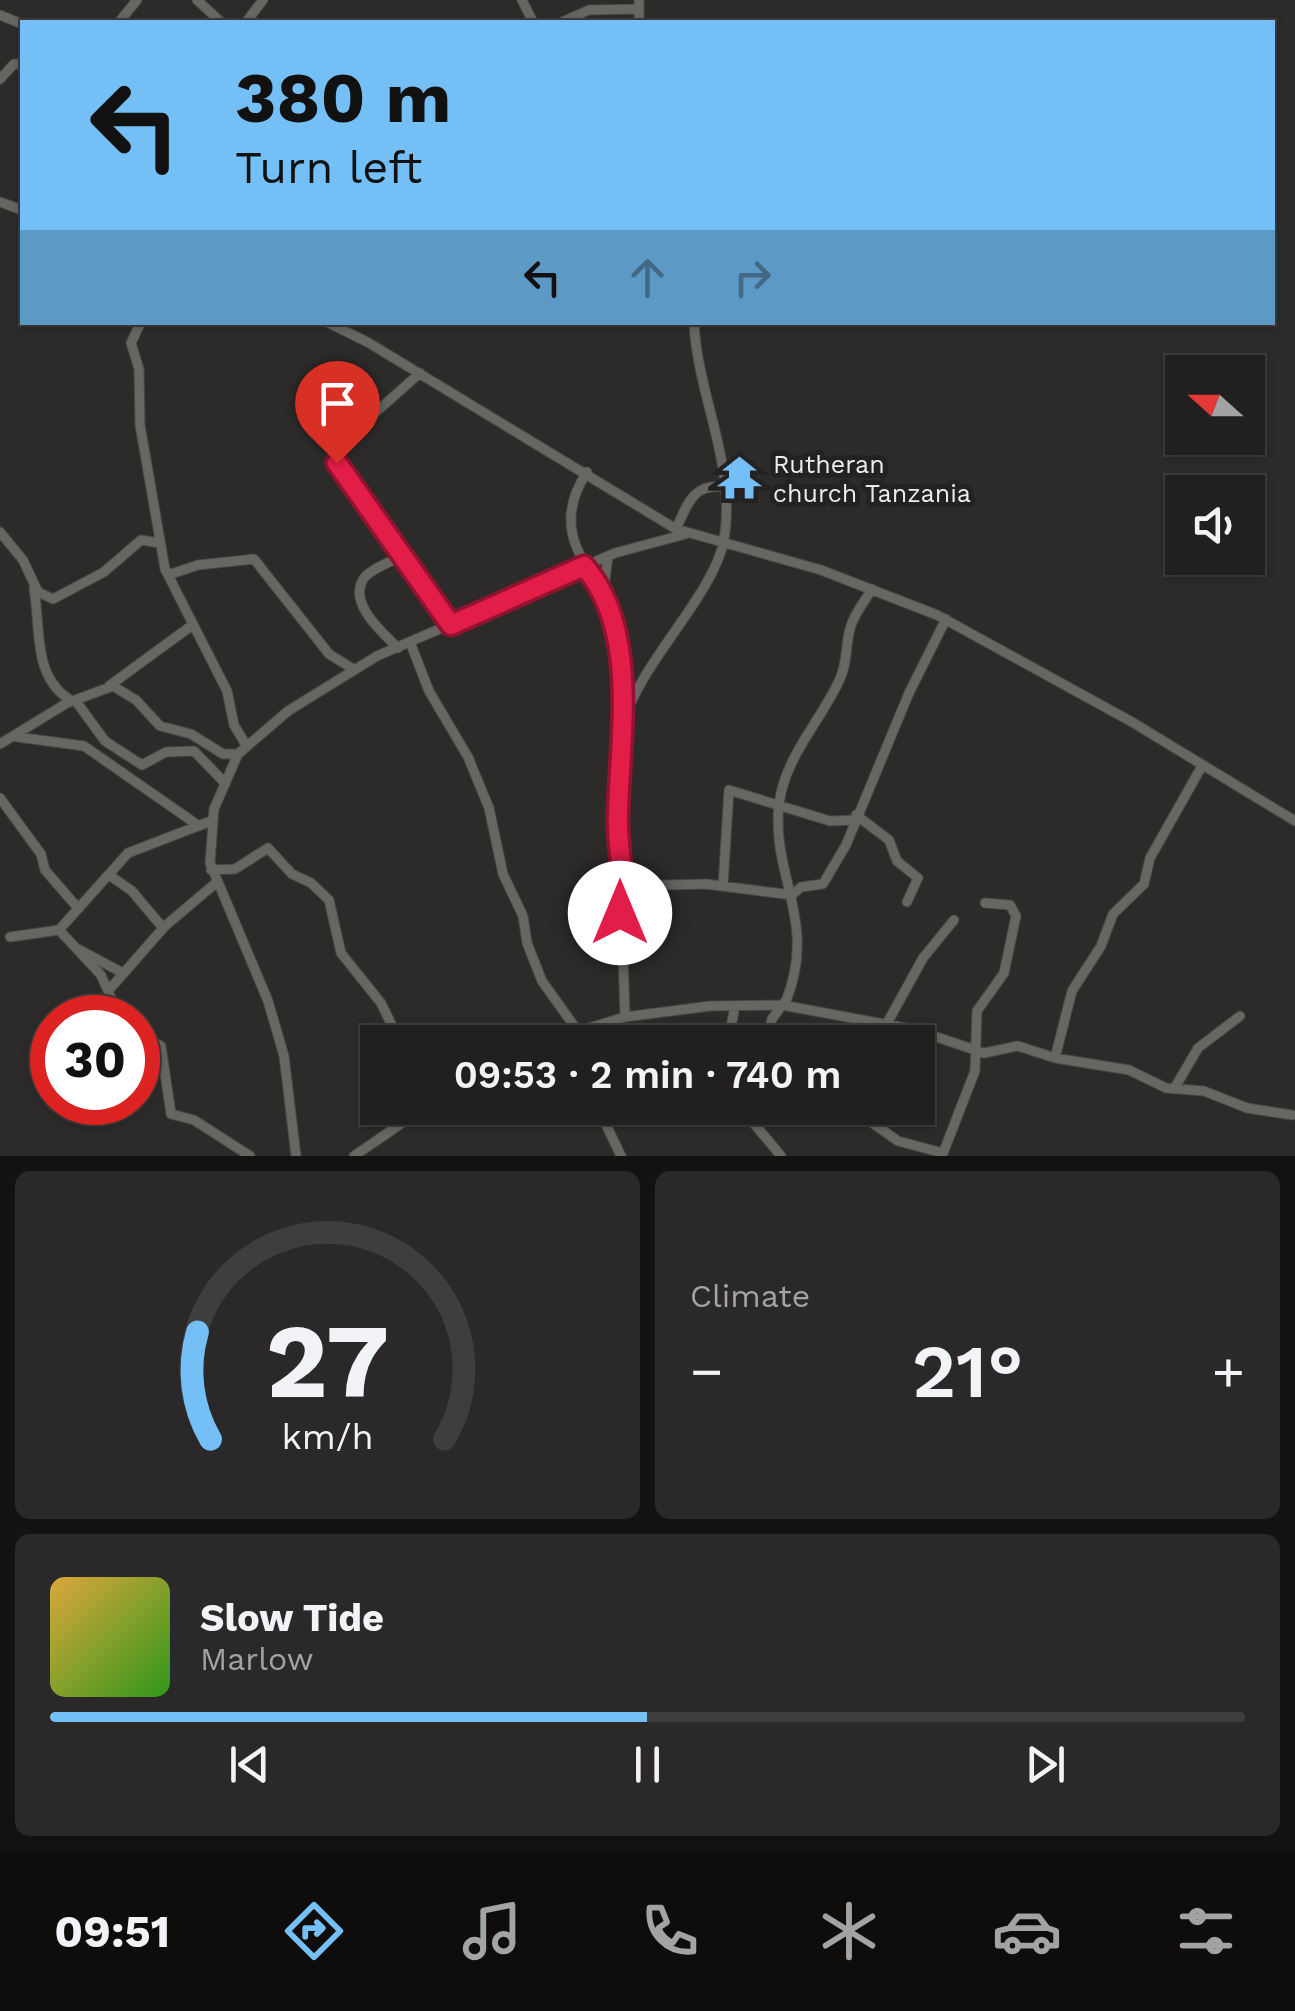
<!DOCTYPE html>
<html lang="en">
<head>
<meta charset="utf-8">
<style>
	body { margin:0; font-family:"Work Sans",sans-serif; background:#2a2828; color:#f1f3f6; height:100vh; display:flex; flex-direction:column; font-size:38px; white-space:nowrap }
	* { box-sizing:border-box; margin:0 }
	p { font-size:32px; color:#a2a3a4 }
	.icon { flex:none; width:55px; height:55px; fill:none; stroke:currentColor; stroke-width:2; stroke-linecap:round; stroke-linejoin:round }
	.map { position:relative; height:1156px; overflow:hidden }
	.panel { display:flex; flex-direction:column; gap:15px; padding:15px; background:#131211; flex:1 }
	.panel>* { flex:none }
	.guide { position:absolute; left:20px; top:20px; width:1255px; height:305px; border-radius:0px; box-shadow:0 2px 8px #0004,0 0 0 2px #3f3e3d; background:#74c0f6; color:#111; overflow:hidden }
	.needle { width:65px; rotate:291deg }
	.controls { position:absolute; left:1165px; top:355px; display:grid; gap:20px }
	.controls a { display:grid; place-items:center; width:100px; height:100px; border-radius:0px; background:#22201f; box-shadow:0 2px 8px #0004,0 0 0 2px #3f3e3d; font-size:50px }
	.speed { position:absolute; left:30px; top:995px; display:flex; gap:20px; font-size:50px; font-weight:700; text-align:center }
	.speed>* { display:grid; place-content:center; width:130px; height:130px; border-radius:50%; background:#22201f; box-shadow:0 2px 8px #0004,0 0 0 2px #3f3e3d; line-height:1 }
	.speed .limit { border:15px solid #d22; background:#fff; color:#111 }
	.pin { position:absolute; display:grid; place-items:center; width:85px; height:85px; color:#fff; margin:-102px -42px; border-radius:50% 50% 50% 0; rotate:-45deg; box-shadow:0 0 10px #0007 }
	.pin .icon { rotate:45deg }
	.me { position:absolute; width:110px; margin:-55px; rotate:0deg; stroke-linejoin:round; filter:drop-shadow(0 0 8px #0008) }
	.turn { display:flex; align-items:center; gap:35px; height:210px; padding:0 50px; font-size:45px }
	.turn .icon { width:130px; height:130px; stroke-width:2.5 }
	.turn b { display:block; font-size:70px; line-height:85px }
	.lanes { display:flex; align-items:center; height:95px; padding:0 50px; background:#0003; justify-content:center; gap:50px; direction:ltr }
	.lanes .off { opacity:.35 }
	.big { font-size:75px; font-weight:600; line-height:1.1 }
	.panel .tile { flex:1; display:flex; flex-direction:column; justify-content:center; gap:15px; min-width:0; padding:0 35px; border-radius:15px; background:#2a2828 }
	.panel .dial { align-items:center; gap:0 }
	.dial svg { height:260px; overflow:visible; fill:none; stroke:#3f3e3d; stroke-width:7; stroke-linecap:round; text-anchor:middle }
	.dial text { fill:#f1f3f6; stroke:none }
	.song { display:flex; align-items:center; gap:30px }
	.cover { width:120px; height:120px; border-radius:15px; background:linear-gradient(135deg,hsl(40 70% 55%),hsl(110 70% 35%)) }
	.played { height:10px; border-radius:5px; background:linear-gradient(90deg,#74c0f6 50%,#3f3e3d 50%) }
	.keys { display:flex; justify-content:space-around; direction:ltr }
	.heat { display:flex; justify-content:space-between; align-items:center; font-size:55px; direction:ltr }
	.panel .tiles { flex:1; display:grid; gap:15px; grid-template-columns:1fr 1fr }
	.tile:last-child { grid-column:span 2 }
	.trip { position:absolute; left:360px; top:1025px; width:575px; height:100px; border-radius:0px; background:#22201f; box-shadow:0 2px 8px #0004,0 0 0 2px #3f3e3d; font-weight:600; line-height:100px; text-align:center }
	.tab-bar { display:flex; height:160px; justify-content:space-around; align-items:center; background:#0e0d0c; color:#a2a3a4 }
	.tab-bar .icon { width:70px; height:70px }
	.tab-bar .active { color:#74c0f6 }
	.tab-bar b { font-size:45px; color:#f1f3f6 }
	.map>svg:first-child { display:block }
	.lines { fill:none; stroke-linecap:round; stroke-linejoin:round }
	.minor-casing { stroke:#494846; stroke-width:11 }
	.minor { stroke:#676663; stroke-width:9 }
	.route-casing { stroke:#92132f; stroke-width:25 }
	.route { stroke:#e11d48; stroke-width:18 }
	.labels { text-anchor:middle; stroke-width:10; stroke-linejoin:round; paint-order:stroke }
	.poi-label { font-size:25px; fill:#edeceb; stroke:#232220; text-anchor:start }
</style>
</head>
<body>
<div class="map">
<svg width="1295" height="1156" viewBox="0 0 1295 1156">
	<rect width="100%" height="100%" fill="#2d2b29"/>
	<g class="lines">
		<defs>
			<path id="minor" d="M 197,0 L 221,22
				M 522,0 L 533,22
				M 0,15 L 22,24
				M 119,22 L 137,0
				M 246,22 L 263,0
				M 562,22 L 589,10 L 637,9
				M 639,22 L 639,0
				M 0,79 L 14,64 L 22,64
				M 0,202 L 22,210
				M 141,322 L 131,343 L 139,369 L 140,425 L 165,569 L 227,691 L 234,725 L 246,745
				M 327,322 L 369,343 L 676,529 L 821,570 L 937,615 L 1132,722 L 1295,821
				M 420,373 L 341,443 L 335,458 L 451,625
				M 587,472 C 558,516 571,552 604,588
				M 676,529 C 688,503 693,483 725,487
				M 0,532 L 23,560 L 38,592 L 53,599 L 104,572 L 141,540 L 159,543
				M 608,556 L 604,588 L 623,659 L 622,720
				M 168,575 L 198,565 L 254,559 L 329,654 L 353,669
				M 34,588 C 41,629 32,678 72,701
				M 410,642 L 429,691 L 468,757 L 489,808 L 503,874 L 523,916 L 527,943 L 542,981 L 577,1030 L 580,1042
				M 398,648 C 383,633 347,603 364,578 C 371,569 390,562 400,557
				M 109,686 L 191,626
				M 75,700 L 105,741 L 142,765 L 166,752 L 194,751 L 223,781
				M 17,737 L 84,746 L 199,826
				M 0,744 L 67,703 L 113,686 L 136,700 L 160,726 L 191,734 L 223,754 L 238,754
				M 0,798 L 41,854 L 45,870 L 77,907
				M 856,815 L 889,840 L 897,861 L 918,878 L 907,902
				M 211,870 L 235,869 L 268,848 L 292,874 L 311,883 L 329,900 L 341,953 L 381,1003 L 400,1042
				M 109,875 L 132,891 L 163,928
				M 723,885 L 729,790 L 830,821 L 855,820
				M 622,886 L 706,884 L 792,895 L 801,887 L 823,884 L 846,845 L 909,693 L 946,619
				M 59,930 L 76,948 L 121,972
				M 10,937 L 59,930 L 128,853 L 211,821
				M 76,948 L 101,975 L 120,1018
				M 108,991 L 165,926 L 217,882
				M 625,1017 C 623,940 618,865 620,788 C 621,767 617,741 624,720 C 643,660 714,594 724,540 C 737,465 697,395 694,322
				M 886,1025 L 923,958 L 954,920
				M 138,1033 L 161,1046 L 171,1114 L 194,1120 L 250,1156
				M 543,1042 L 625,1017 L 710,1006 L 782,1005 L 786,1001 C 818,921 771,876 779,805 C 784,758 820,722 839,681 C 848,663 845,647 850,629 C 853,615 865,601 872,589
				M 728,1042 L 735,1006
				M 767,1042 L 772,1019 L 782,1005 L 916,1030 L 984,1053 L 1018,1046 L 1055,1058 L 1129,1070 L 1166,1088 L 1204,1091 L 1247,1108 L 1292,1115
				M 1055,1058 L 1072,991 L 1101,946 L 1113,914 L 1144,884 L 1150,858 L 1202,766
				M 1174,1089 L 1198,1048 L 1240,1016
				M 598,1108 L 621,1156
				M 741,1108 L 781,1156
				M 864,1117 L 898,1141 L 943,1153
				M 296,1156 L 284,1056 L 268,1001 L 210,863 L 214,809 L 238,754 L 288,711 L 377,656 L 615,553 L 686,534
				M 354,1156 L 424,1108
				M 942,1156 L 975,1071 L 977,1011 L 1004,973 L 1016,916 L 1010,905 L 985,903"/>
		</defs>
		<use href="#minor" class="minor-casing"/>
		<use href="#minor" class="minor"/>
	</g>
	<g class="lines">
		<defs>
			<path id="route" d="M 337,463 L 451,625 L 584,566 C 639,629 620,735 618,813 C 616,846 627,881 620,913"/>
		</defs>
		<use href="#route" class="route-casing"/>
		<use href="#route" class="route"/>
	</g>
	<defs>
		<symbol id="temple-bare" viewBox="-9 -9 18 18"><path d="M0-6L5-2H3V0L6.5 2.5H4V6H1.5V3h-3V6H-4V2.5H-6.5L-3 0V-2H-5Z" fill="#74c0f6" stroke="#232220" stroke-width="2.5" paint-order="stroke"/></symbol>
	</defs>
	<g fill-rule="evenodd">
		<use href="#temple-bare" x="708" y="446" width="63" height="63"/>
	</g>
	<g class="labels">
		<g class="poi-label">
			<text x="773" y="473">Rutheran<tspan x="773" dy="29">church Tanzania</tspan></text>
		</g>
	</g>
</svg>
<div class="controls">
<a><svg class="needle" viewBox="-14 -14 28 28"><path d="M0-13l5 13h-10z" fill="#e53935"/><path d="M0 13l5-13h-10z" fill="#a2a3a4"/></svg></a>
<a><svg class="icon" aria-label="sound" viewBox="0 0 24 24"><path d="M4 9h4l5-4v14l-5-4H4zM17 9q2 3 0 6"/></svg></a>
</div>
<div class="speed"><div class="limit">30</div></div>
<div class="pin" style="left:337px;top:463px;background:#d93025"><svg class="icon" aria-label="arrive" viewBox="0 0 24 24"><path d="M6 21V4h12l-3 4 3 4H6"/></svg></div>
<svg class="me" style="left:620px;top:913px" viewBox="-20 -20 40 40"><circle r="19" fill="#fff"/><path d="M0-13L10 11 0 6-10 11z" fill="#e11d48"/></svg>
<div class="trip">09:53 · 2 min · 740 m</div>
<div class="guide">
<div class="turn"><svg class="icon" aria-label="left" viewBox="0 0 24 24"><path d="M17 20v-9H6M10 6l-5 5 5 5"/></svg><div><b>380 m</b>Turn left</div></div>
<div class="lanes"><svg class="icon" aria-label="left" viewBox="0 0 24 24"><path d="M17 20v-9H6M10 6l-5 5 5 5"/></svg><svg class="icon off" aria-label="ahead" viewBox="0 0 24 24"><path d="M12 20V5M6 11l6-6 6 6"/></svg><svg class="icon off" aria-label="right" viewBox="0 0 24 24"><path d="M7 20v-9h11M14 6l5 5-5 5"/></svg></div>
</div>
</div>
<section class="panel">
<div class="tiles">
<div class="tile dial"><svg viewBox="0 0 100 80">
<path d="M14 69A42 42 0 1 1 86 69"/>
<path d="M14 69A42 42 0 0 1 10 36" stroke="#74c0f6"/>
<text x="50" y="56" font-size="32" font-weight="700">27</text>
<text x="50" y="72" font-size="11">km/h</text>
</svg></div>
<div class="tile"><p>Climate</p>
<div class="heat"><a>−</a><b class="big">21°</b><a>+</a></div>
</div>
<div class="tile">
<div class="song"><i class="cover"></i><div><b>Slow Tide</b><p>Marlow</p></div></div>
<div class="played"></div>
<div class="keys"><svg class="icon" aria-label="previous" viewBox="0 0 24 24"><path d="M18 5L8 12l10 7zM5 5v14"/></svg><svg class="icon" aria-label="pause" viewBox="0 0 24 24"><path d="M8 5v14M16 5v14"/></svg><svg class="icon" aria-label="next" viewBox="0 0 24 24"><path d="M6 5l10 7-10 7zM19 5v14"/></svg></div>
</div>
</div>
</section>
<nav class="tab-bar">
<b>09:51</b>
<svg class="icon active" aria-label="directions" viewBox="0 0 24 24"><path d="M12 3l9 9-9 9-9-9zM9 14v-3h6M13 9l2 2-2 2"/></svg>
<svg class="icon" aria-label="music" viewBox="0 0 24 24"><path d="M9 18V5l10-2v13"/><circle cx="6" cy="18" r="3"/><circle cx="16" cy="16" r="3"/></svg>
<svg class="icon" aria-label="phone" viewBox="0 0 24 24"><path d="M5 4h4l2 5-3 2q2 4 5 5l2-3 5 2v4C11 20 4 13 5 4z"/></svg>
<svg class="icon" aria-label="climate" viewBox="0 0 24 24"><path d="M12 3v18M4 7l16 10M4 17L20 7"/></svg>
<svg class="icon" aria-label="car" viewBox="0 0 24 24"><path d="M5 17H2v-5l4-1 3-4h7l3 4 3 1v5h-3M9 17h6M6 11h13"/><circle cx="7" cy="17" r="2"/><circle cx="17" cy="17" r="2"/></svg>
<svg class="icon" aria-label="filters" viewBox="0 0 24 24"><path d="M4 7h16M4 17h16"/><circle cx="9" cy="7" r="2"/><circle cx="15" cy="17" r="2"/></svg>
</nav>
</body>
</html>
